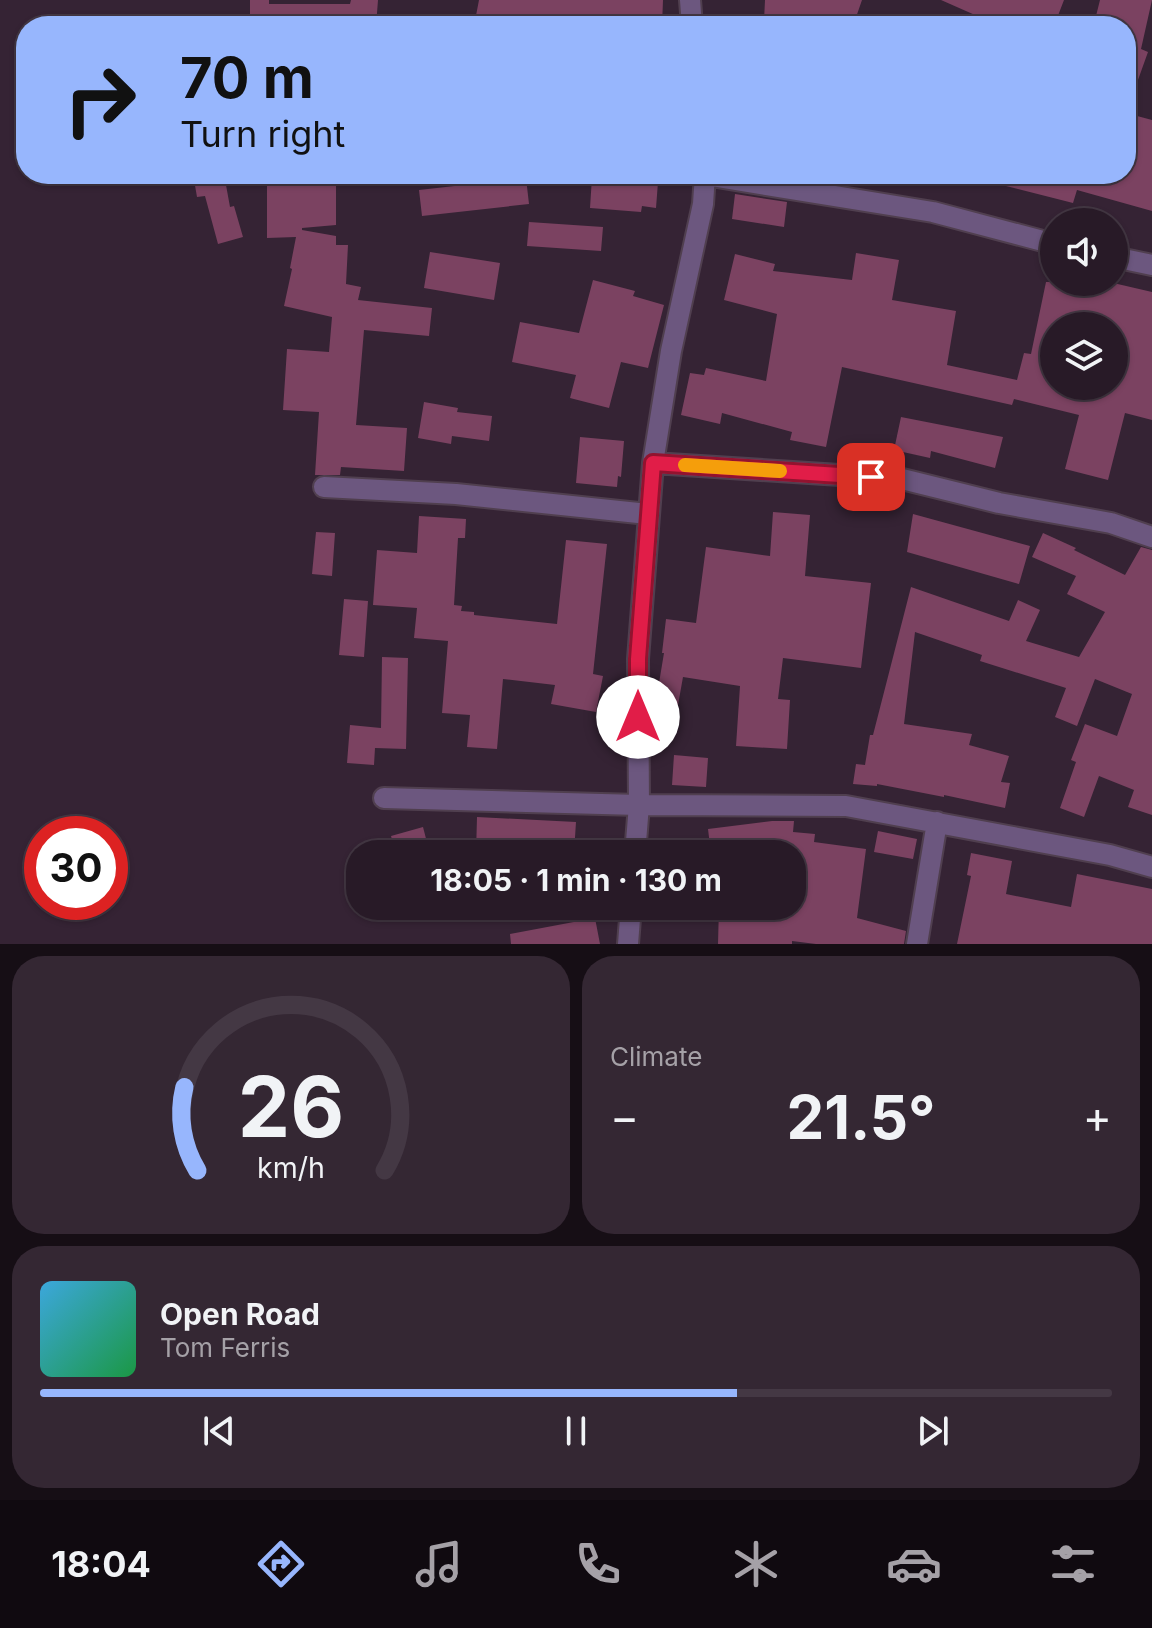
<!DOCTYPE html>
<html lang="en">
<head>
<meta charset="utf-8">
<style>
	body { margin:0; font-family:Inter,sans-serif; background:#342733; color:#f1f3f6; height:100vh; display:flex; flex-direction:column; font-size:30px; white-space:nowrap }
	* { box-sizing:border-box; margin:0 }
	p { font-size:26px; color:#a5a1a7 }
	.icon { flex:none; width:44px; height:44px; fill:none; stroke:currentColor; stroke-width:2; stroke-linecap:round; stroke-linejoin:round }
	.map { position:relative; height:944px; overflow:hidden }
	.sheet { display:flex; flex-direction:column; gap:12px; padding:12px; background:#160e15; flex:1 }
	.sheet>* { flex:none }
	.guide { position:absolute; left:16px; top:16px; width:1120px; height:168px; border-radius:32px; box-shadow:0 2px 6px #0004,0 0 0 2px #443844; background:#97b6fd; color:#111; overflow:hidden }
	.tools { position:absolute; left:1040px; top:208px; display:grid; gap:16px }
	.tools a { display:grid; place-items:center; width:88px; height:88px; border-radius:50%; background:#281a27; box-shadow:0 2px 6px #0004,0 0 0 2px #443844; font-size:40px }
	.speed { position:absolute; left:24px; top:816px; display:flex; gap:16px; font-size:40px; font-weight:700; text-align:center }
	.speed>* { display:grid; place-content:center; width:104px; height:104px; border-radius:50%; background:#281a27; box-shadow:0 2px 6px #0004,0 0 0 2px #443844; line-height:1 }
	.speed .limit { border:12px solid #d22; background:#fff; color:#111 }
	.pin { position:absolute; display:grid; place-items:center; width:68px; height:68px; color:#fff; margin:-34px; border-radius:16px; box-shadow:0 4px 12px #0006 }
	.me { position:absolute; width:88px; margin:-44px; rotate:0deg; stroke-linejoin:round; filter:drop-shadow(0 0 6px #0008) }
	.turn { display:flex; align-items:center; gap:28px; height:168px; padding:0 32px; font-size:36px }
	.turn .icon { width:104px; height:104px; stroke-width:2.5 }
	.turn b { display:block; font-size:56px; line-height:68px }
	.big { font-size:60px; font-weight:700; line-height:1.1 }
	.sheet .tile { flex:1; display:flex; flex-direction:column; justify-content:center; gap:12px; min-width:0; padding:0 28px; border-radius:32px; background:#342733 }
	.sheet .dial { align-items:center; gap:0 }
	.dial svg { height:208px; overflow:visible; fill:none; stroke:#443844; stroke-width:7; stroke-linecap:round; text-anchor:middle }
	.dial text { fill:#f1f3f6; stroke:none }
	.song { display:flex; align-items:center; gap:24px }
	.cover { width:96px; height:96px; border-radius:12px; background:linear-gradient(135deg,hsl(200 70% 55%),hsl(140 70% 35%)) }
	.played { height:8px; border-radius:4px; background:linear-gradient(90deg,#97b6fd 65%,#443844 65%) }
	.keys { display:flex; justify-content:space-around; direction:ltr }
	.heat { display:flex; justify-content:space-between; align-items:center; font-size:44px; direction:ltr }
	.sheet .tiles { flex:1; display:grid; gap:12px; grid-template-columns:1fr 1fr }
	.tile:last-child { grid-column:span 2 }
	.trip { position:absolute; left:346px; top:840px; width:460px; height:80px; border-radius:32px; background:#281a27; box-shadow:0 2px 6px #0004,0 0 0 2px #443844; font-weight:700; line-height:80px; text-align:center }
	.tabs { display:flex; height:128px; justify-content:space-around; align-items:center; background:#100a10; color:#a5a1a7 }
	.tabs .icon { width:56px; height:56px }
	.tabs .on { color:#97b6fd }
	.tabs b { font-size:36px; color:#f1f3f6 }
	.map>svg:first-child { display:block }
	.building { fill:#7b4261; fill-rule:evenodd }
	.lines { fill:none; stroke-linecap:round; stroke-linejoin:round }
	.minor-casing { stroke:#503f4f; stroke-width:24 }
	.minor { stroke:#6c577f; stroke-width:20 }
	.route-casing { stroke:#92132f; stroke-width:20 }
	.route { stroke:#e11d48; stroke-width:14 }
	.slow { stroke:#f59e0b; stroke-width:14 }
</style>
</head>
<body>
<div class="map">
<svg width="1152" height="944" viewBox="0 0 1152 944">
	<rect width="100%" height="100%" fill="#352334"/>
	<path class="building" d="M 250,0 L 269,0 L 269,4 L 350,4 L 351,0 L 378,0 L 376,26 L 250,26 Z
		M 479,0 L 663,0 L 662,26 L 474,26 Z
		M 765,0 L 862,0 L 853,26 L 808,26 L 809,23 L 764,21 Z
		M 941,0 L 1064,0 L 1054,26 L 970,26 L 975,15 Z
		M 1100,0 L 1152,0 L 1141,49 L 1148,52 L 1129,105 L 1126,105 L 1126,26 L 1095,20 Z
		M 1126,113 L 1152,120 L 1152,211 L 1077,190 L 1073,203 L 986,181 L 987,174 L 1126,174 Z
		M 193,174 L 224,174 L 230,207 L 234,206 L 243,237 L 218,244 L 205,196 L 197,197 Z
		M 267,174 L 336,174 L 336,225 L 302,228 L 302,230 L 336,236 L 336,245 L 348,245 L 346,284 L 361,287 L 358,300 L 432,308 L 429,336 L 364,330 L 356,425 L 407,428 L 404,471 L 341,467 L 340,475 L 315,475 L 319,412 L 283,410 L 287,349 L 329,352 L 332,317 L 284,306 L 292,269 L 290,268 L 296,237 L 267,238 Z
		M 592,177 L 658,182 L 656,208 L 642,206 L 641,212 L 590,208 Z
		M 526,178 L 529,204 L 422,216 L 419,190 Z
		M 735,194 L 787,202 L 784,227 L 732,219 Z
		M 529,222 L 603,227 L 601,251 L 527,246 Z
		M 430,252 L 500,263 L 494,300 L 424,288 Z
		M 856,253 L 899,260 L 892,300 L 956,311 L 947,365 L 1017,380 L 1024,353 L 1031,354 L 1046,282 L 1109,282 L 1152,292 L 1152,420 L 1125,413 L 1108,480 L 1065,469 L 1079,415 L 1014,399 L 1012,405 L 842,367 L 826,447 L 790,440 L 792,432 L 722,413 L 720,424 L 681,415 L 690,373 L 704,375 L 706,368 L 766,381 L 777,314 L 724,300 L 735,254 L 775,264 L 773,271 L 852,280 ZM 1054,326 L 1114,326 L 1114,386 L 1054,386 Z
		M 593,280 L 635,291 L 633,296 L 664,305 L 648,368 L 621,362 L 609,408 L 570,398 L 576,375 L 512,362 L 520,322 L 579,333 Z
		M 424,402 L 458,408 L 457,412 L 492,416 L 489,441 L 452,436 L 451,444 L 418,438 Z
		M 901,417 L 1003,437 L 995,468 L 931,451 L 930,458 L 894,450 Z
		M 580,437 L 624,441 L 621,477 L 618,476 L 617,487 L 576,483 Z
		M 773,512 L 810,515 L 805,576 L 871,583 L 861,668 L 783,658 L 778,699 L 790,700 L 787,749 L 736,746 L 740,686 L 683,677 L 678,705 L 656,701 L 664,653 L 662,653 L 666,619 L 696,623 L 706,547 L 770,556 Z
		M 913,514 L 1030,546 L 1019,584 L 907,552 Z
		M 419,516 L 466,519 L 465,538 L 458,538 L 454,605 L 462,606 L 461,611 L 474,612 L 474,615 L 557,624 L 566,540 L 607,544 L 593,674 L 603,676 L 596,712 L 551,704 L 555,685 L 503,679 L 497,749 L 467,747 L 470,715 L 442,713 L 448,641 L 414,638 L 417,608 L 373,605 L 377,550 L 417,553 Z
		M 316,532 L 335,533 L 332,576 L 312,574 Z
		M 1043,533 L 1076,548 L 1074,550 L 1125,575 L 1141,547 L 1152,550 L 1152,815 L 1128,807 L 1134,790 L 1099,776 L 1084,817 L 1060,808 L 1076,762 L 1071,760 L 1085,724 L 1117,736 L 1132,694 L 1095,679 L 1077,726 L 1055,717 L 1066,688 L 980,661 L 982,655 L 915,632 L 904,724 L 972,734 L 969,745 L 1009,756 L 1001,782 L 1010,783 L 1005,808 L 944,795 L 944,797 L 877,784 L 877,786 L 853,784 L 856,764 L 865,765 L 870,735 L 873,735 L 911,587 L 1009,621 L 1018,600 L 1040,610 L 1026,641 L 1079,657 L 1105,612 L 1067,594 L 1076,576 L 1032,557 Z
		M 344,599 L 368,601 L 364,657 L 339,655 Z
		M 382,657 L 408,658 L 406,749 L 375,748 L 374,765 L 347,763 L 350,725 L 381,728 Z
		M 674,755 L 708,758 L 706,787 L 672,785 Z
		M 477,817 L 576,822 L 574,853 L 476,854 Z
		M 772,821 L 794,821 L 793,832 L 815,834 L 814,842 L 866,849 L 857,918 L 906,931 L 904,944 L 816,944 L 792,941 L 792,944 L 718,944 L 719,906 L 792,906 L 792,854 L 711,854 L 708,829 Z
		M 423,827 L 430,854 L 396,854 L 391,836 Z
		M 878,831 L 917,839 L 913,859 L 874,852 Z
		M 971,853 L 1012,861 L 1006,894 L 1071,907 L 1077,874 L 1152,889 L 1152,944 L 957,944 L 971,876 L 967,875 Z
		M 595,918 L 600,944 L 511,944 L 510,934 Z"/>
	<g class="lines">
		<defs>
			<path id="minor" d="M 690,0 L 692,26
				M 705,175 L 933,212 L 1054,244
				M 1114,257 L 1152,265
				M 653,463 L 902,479 L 999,503 L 1111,523 L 1152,537
				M 324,487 L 456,494 L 648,514
				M 384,798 L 639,805 L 846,806 L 1110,855 L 1152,867
				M 635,854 L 639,805 L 638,659 L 653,463 L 671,351 L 703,204 L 705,174
				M 628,944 L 631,906
				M 917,944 L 937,822"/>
		</defs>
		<use href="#minor" class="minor-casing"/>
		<use href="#minor" class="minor"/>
	</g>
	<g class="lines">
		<defs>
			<path id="route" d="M 638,717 L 638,659 L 653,463 L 871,477"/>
		</defs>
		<use href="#route" class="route-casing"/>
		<use href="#route" class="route"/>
		<path class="slow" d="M 685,465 L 780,471"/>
	</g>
</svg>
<div class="tools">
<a><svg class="icon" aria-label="sound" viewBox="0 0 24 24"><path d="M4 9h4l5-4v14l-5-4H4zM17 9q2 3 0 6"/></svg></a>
<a><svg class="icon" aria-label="layers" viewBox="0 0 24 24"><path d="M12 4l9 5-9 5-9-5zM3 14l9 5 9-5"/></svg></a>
</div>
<div class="speed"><div class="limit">30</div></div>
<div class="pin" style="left:871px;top:477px;background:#d93025"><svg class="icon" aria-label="arrive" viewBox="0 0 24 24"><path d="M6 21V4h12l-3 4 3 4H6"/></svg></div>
<svg class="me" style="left:638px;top:717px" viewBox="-20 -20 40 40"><circle r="19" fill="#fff"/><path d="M0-13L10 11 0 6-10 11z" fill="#e11d48"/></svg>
<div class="trip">18:05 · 1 min · 130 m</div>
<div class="guide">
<div class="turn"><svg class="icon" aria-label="right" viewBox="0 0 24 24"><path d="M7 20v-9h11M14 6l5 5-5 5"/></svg><div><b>70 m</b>Turn right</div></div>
</div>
</div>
<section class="sheet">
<div class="tiles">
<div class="tile dial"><svg viewBox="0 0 100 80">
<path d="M14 69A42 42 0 1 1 86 69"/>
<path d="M14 69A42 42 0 0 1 9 37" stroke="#97b6fd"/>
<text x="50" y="56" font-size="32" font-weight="700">26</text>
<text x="50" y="72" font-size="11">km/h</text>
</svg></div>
<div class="tile"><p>Climate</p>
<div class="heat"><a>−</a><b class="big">21.5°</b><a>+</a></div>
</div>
<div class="tile">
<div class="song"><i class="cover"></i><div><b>Open Road</b><p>Tom Ferris</p></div></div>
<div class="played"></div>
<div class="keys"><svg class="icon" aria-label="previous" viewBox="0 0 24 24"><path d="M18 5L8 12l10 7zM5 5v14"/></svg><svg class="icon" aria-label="pause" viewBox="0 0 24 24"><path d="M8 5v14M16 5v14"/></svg><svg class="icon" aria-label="next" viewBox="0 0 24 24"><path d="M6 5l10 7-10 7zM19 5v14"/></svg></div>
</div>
</div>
</section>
<nav class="tabs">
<b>18:04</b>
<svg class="icon on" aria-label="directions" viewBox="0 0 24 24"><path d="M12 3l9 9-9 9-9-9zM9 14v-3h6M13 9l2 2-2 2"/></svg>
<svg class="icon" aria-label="music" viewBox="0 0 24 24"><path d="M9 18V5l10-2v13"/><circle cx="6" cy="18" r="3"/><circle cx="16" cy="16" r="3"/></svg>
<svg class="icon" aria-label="phone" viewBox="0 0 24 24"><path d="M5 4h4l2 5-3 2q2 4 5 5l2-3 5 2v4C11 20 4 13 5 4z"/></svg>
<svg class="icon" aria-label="climate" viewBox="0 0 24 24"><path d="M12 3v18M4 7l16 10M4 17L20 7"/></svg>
<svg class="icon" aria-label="car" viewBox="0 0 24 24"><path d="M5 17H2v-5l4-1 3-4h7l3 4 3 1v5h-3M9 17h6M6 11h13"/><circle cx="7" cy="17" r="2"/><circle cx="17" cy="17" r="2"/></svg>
<svg class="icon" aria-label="filters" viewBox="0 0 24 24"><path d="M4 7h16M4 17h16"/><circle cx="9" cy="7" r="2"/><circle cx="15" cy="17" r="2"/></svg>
</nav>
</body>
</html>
